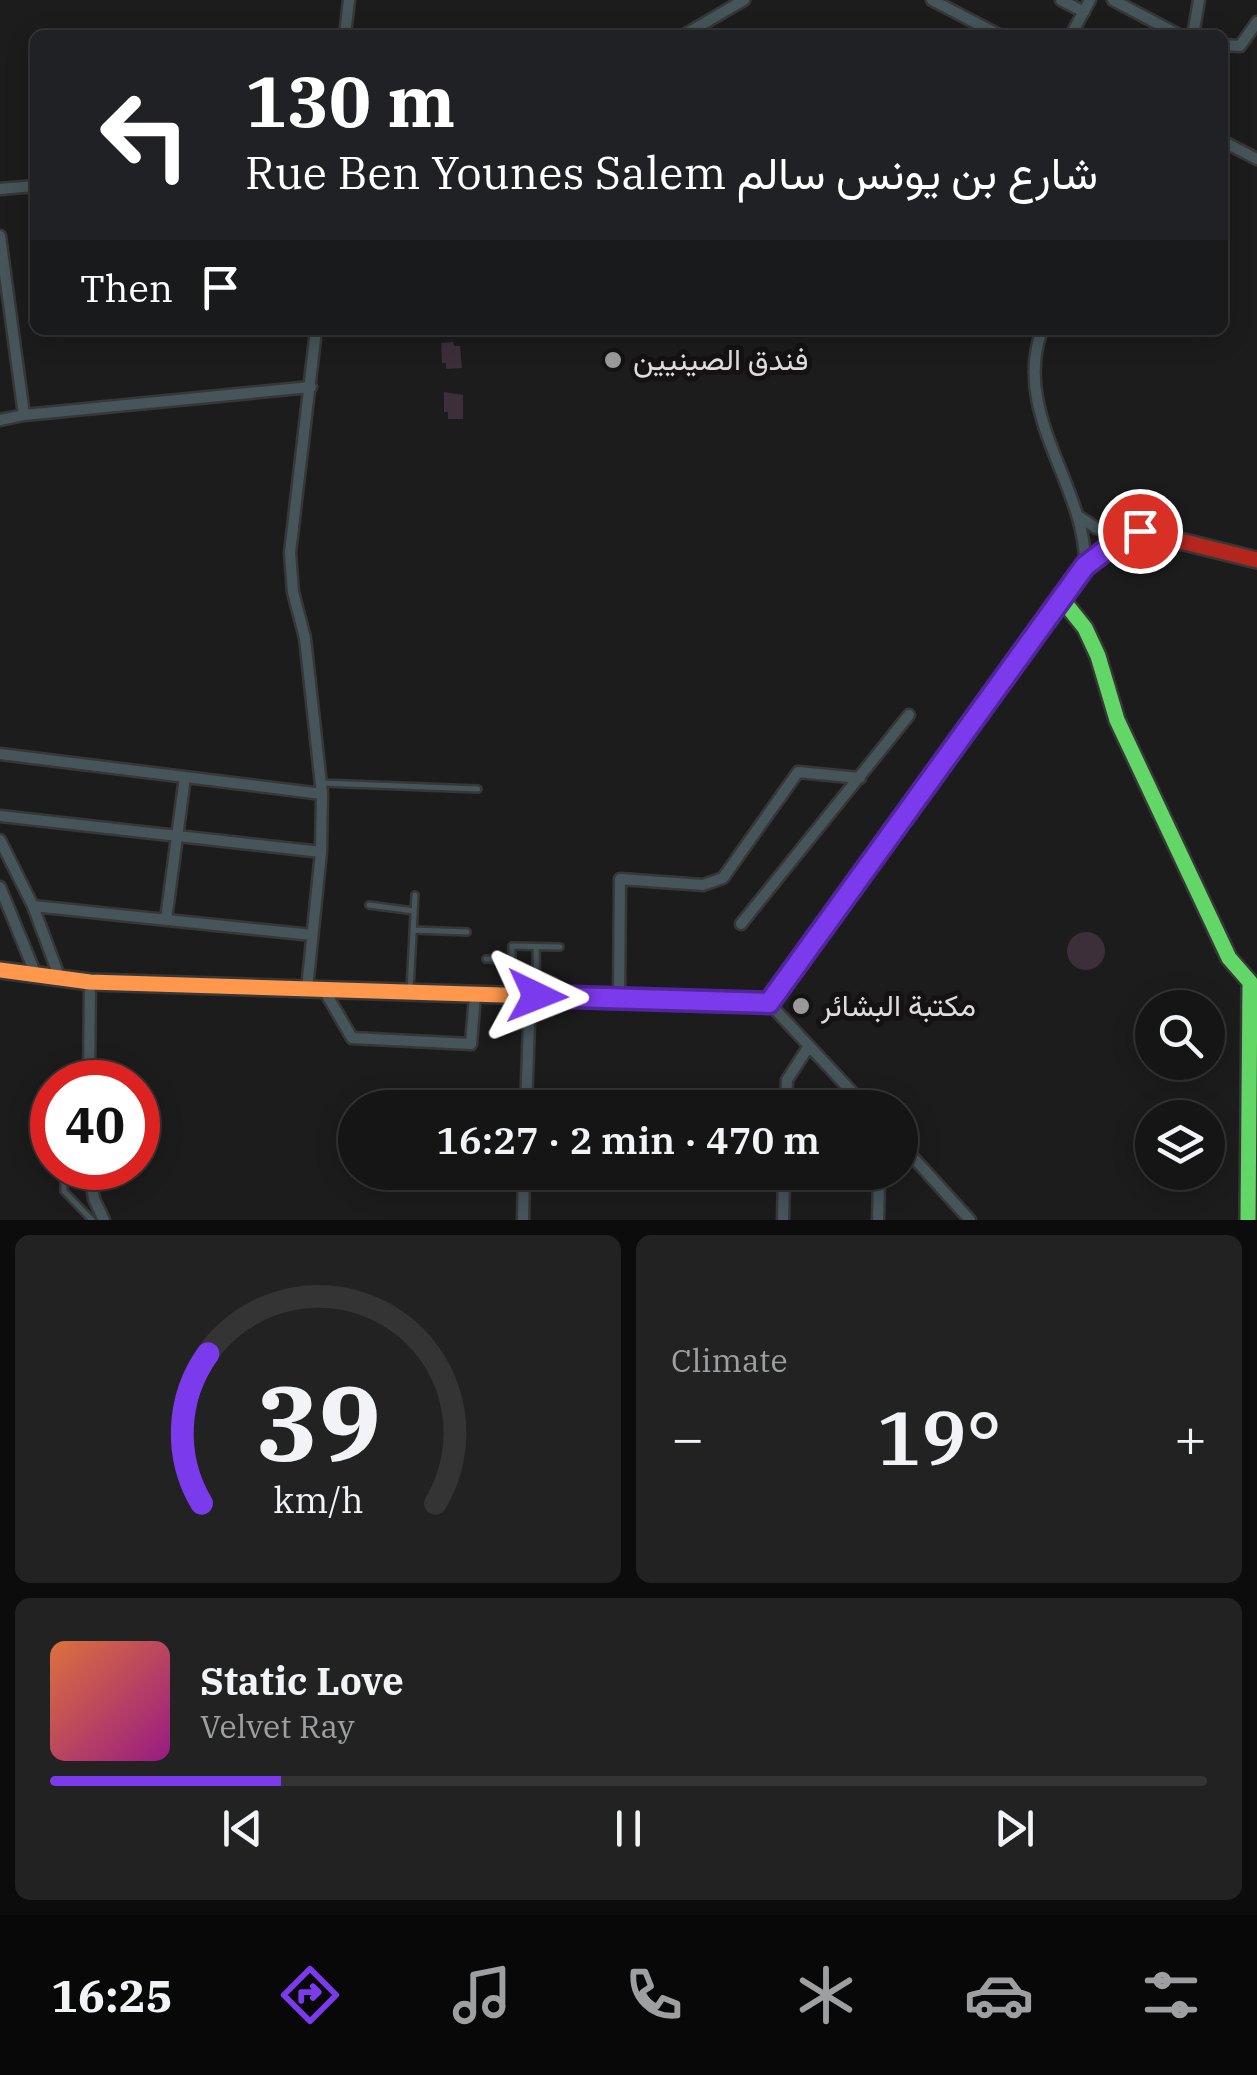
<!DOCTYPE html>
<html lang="en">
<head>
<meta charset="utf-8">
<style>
	body { margin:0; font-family:"IBM Plex Serif",Vazirmatn,serif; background:#222; color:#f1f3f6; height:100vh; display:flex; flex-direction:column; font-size:38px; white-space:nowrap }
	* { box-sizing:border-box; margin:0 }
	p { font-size:32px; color:#9d9fa0 }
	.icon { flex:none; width:55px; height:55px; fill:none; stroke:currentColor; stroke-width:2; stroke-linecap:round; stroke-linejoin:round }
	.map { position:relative; height:1220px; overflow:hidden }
	.panel { display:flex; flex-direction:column; gap:15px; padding:15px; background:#0c0c0c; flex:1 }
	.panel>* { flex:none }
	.guide { position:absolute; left:30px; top:30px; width:1198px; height:305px; border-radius:15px; box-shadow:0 5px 25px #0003,0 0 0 2px #343434; background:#202124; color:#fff; overflow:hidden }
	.fabs { position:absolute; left:1135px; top:990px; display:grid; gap:20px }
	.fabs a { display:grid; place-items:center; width:90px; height:90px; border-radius:50%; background:#151515; box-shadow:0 5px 25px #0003,0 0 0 2px #343434; font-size:50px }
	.speed { position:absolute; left:30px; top:1060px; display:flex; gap:20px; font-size:50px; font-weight:700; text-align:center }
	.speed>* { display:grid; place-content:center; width:130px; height:130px; border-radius:50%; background:#151515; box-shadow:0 5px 25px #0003,0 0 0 2px #343434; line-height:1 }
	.speed .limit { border:15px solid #d22; background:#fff; color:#111 }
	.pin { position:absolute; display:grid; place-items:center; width:85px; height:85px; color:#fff; margin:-42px; border:5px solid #fff; border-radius:50%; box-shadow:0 2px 10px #0007 }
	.me { position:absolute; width:110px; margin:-55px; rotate:92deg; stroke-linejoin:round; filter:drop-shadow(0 0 8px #0008) }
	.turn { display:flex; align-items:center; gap:35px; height:210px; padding:0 50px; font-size:45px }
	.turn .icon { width:130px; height:130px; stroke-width:2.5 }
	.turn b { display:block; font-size:70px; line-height:85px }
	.then { display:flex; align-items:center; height:95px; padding:0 50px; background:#0003; gap:20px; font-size:38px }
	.big { font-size:75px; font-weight:600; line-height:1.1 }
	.panel .card { flex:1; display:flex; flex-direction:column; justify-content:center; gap:15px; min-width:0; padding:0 35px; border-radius:15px; background:#222 }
	.panel .dial { align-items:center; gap:0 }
	.dial svg { height:260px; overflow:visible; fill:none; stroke:#343434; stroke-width:7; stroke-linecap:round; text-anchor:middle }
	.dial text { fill:#f1f3f6; stroke:none }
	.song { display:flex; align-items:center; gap:30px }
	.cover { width:120px; height:120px; border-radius:15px; background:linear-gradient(135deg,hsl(20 70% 55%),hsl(310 70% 35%)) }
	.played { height:10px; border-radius:5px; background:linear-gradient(90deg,#7c3aed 20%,#343434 20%) }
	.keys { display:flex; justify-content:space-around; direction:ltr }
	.heat { display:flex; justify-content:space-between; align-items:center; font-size:55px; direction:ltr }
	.panel .tiles { flex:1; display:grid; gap:15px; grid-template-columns:1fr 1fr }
	.card:last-child { grid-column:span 2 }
	.trip { position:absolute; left:338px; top:1090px; width:580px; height:100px; border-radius:50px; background:#151515; box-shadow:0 5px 25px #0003,0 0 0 2px #343434; font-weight:600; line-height:100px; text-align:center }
	.menu { display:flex; height:160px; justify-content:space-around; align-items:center; background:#080808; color:#9d9fa0 }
	.menu .icon { width:70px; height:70px }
	.menu .current { color:#7c3aed }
	.menu b { font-size:45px; color:#f1f3f6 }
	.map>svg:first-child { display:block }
	.building { fill:#3d2f3a }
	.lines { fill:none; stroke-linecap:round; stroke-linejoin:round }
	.lane-casing { stroke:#373737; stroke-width:10 }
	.street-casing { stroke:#373737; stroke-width:15 }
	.fast-casing { stroke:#373737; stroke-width:20 }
	.slow-casing { stroke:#373737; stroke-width:20 }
	.jam-casing { stroke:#373737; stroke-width:20 }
	.lane { stroke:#46555a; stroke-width:5 }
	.street { stroke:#46555a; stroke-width:10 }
	.fast { stroke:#63d668; stroke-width:15 }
	.slow { stroke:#ff974d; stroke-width:15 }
	.jam { stroke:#b3261e; stroke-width:15 }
	.route-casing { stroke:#51269a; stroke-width:25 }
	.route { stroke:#7c3aed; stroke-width:18 }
	.poi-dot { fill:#9a9999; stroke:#141213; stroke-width:4 }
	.labels { text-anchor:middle; stroke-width:10; stroke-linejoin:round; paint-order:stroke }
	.poi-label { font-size:30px; fill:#dedcdd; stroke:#141213; text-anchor:start }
</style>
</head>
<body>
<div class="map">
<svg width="1257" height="1220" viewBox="0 0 1257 1220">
	<rect width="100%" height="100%" fill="#1c1c1c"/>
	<path class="building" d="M 453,342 L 454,346 L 460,346 L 462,368 L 446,369 L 446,363 L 442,363 L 441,343 Z
		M 444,392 L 463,395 L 463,419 L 448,419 L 448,412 L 444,412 Z
		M1067 951a19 19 0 1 1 38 0a19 19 0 1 1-38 0Z"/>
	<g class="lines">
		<defs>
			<path id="lane" d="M 322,783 L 478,789
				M 369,905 L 414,911
				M 413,930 L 467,932
				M 536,947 L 537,994
				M 486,959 L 512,960 L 512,946 L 560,947
				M 410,990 L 415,895
				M 64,1168 L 64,1191 L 92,1220"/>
			<path id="street" d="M 932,0 L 999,35
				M 1061,0 L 1084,12
				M 1113,0 L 1179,35
				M 345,35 L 349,0
				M 684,35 L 744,0
				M 1071,35 L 1090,0
				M 1193,35 L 1199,0
				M 1222,45 L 1240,46 L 1257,22
				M 1222,141 L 1257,159
				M 0,189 L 35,186
				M 0,236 L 24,415
				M 1042,330 C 1011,414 1087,487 1085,566
				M 0,420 L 24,415 L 311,387
				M 1078,516 L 1096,528 L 1123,537
				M 0,754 L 322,794
				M 0,816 L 321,852
				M 0,840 L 33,906 L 59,976
				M 0,887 L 36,975
				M 33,906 L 312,935
				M 166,919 L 185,777
				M 741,924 L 909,715
				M 307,989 L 321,852 L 322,794 L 305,638 L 293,592 L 290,553 L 316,330
				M 324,990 L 352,1038 L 471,1044 L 475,996
				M 619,999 L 620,879 L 703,885 L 723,878 L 798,772 L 860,778
				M 769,1003 L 867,1108
				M 89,1082 L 90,982
				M 526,1108 L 530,996
				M 786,1108 L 787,1080 L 809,1046
				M 900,1143 L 970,1220
				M 89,1168 L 94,1199 L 104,1220
				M 523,1220 L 524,1172
				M 783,1220 L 784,1172
				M 878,1220 L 879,1180 L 886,1172"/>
			<path id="fast" d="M 1061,598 L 1085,628 L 1098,656 L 1117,720 L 1229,958 L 1250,982 L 1248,1220"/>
			<path id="slow" d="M 0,970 L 90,982 L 759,1003"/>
			<path id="jam" d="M 759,1003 L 769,1003 L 1085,566 L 1123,537 L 1140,531 L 1257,560"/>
		</defs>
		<use href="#lane" class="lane-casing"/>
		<use href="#street" class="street-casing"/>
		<use href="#fast" class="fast-casing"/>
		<use href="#slow" class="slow-casing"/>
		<use href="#jam" class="jam-casing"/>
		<use href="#lane" class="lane"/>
		<use href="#street" class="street"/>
		<use href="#fast" class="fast"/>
		<use href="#slow" class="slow"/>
		<use href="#jam" class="jam"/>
	</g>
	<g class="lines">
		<defs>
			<path id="route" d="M 537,996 L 769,1003 L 1085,566 L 1123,537 L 1140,531"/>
		</defs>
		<use href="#route" class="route-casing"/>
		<use href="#route" class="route"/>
	</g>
	<g class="poi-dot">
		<circle cx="613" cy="360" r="10"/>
		<circle cx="801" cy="1006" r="10"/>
	</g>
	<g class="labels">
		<g class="poi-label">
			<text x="633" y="370">فندق الصينيين</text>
			<text x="821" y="1016">مكتبة البشائر</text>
		</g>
	</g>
</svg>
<div class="fabs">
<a><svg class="icon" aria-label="search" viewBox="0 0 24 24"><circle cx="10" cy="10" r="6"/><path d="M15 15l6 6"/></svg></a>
<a><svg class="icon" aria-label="layers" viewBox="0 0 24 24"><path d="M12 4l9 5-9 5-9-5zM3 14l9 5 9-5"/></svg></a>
</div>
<div class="speed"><div class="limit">40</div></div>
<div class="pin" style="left:1140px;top:531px;background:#d93025"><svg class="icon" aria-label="arrive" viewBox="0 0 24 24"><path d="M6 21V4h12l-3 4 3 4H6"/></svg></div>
<svg class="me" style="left:537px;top:996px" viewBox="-20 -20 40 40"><path d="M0-17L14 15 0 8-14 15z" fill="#7c3aed" stroke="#fff" stroke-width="4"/></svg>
<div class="trip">16:27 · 2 min · 470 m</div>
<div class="guide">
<div class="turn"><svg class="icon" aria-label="left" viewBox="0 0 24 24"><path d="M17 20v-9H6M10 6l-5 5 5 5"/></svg><div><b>130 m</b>Rue Ben Younes Salem شارع بن يونس سالم</div></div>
<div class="then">Then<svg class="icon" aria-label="arrive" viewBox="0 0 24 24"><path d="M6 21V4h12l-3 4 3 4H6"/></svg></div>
</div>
</div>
<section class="panel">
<div class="tiles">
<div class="card dial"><svg viewBox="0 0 100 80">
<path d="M14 69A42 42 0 1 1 86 69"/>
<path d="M14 69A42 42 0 0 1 16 23" stroke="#7c3aed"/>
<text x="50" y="56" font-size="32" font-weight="700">39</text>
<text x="50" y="72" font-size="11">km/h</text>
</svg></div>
<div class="card"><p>Climate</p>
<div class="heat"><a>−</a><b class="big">19°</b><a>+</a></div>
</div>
<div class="card">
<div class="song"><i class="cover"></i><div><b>Static Love</b><p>Velvet Ray</p></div></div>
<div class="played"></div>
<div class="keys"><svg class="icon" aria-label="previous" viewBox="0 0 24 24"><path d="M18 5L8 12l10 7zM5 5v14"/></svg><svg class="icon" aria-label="pause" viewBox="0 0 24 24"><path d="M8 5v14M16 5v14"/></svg><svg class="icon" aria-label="next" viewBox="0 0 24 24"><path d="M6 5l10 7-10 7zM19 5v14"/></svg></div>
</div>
</div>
</section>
<nav class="menu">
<b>16:25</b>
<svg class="icon current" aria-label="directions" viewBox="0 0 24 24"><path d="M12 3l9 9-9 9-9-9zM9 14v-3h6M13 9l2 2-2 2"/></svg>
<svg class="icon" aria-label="music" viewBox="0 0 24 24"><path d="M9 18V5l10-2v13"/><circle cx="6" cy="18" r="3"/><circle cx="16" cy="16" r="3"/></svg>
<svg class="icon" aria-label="phone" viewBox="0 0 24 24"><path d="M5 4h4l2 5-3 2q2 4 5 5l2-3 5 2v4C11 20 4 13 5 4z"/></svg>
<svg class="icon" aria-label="climate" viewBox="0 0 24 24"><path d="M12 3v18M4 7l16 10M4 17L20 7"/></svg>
<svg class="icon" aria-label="car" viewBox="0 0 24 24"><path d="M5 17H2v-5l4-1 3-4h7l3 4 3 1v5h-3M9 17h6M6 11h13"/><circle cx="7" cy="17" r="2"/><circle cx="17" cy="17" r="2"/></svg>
<svg class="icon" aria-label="filters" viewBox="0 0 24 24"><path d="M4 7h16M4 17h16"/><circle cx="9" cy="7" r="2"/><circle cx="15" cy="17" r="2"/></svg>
</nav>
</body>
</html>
